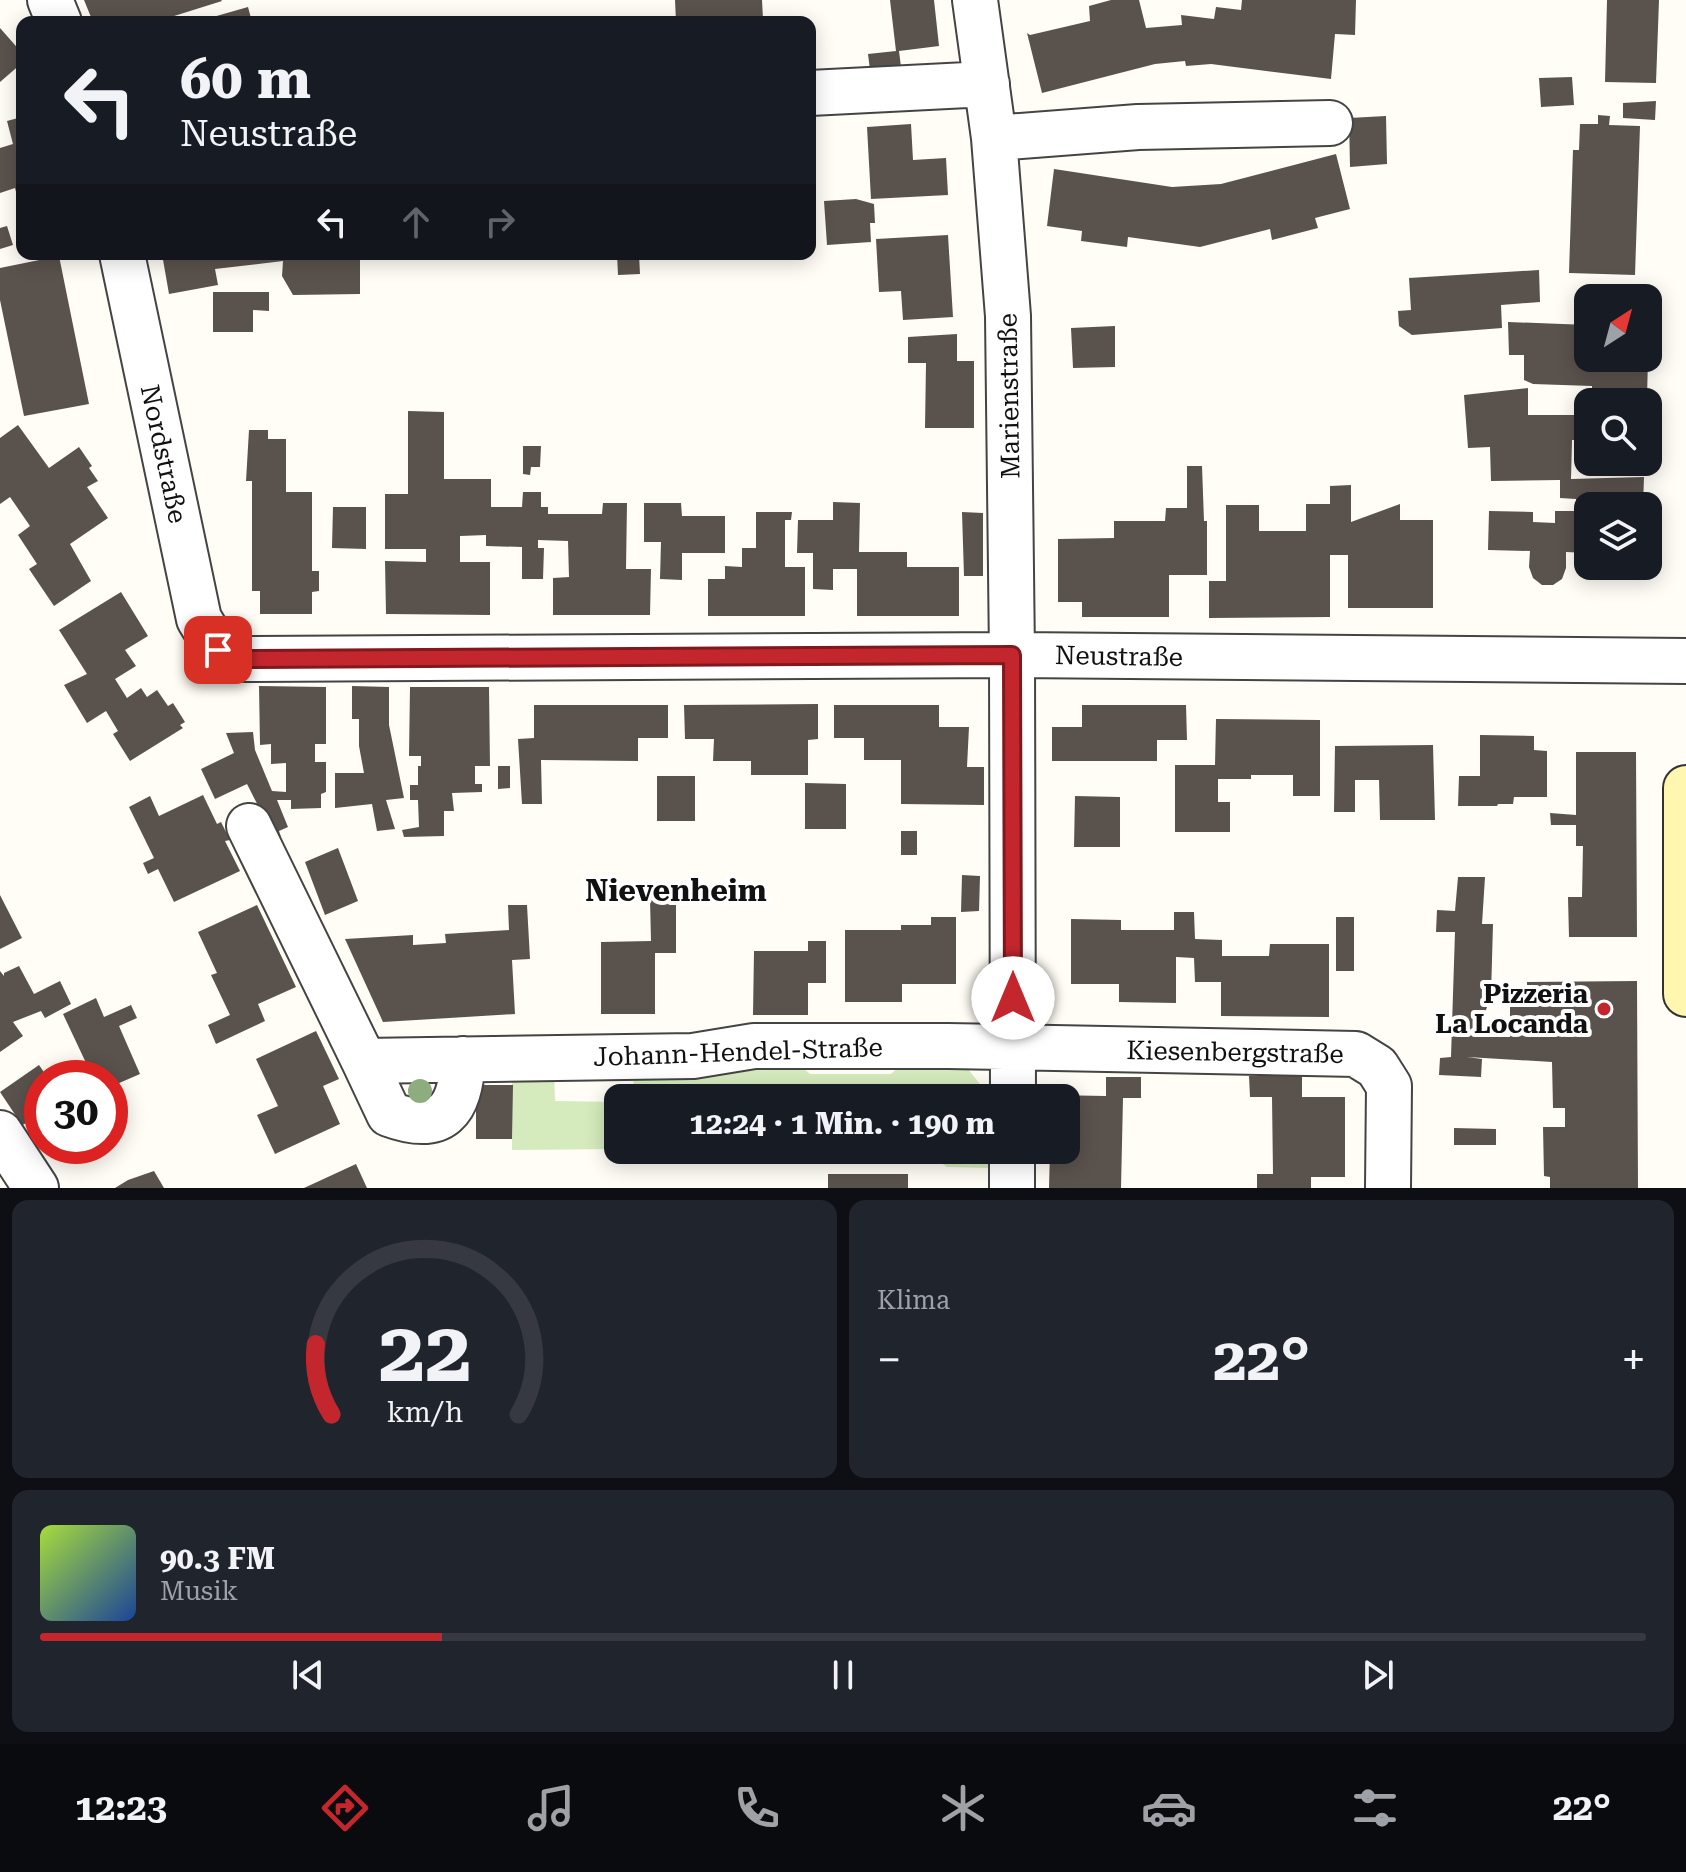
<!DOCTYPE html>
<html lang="de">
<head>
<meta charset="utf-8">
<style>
	body { margin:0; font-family:"Roboto Serif",serif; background:#20242c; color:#f1f3f6; height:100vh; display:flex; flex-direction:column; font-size:30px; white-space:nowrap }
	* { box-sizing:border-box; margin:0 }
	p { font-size:26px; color:#9ea1a6 }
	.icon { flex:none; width:44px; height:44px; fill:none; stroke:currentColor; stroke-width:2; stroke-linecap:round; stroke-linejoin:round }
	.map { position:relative; height:1188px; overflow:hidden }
	.drawer { display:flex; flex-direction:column; gap:12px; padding:12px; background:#0d0f14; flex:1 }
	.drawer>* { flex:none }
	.guide { position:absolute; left:16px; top:16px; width:800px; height:244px; border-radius:16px; box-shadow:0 4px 20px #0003; background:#171b24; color:#f1f3f6; overflow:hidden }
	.needle { width:52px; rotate:36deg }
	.buttons { position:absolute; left:1574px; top:284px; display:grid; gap:16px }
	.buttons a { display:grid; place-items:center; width:88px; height:88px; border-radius:16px; background:#171b24; box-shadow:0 4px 20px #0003; font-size:40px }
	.speed { position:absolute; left:24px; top:1060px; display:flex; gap:16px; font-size:40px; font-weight:700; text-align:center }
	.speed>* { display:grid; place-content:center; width:104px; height:104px; border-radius:50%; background:#171b24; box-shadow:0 4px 20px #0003; line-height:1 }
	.speed .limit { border:12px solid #d22; background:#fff; color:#111 }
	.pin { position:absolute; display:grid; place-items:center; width:68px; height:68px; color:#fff; margin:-34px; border-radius:16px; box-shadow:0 4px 12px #0006 }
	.me { position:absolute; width:88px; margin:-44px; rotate:0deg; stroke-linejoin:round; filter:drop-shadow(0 0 6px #0008) }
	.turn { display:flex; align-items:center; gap:28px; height:168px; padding:0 32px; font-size:36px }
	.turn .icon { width:104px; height:104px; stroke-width:2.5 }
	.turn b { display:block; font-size:56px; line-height:68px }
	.lanes { display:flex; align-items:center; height:76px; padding:0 32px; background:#0003; justify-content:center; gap:40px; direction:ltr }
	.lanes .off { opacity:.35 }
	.big { font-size:60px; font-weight:700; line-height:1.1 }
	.drawer .card { flex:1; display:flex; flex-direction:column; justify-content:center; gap:12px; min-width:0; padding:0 28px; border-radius:16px; background:#20242c }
	.drawer .dial { align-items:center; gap:0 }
	.dial svg { height:208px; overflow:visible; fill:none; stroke:#363941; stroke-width:7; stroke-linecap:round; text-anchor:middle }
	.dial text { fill:#f1f3f6; stroke:none }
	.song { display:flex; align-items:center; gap:24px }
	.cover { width:96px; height:96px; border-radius:12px; background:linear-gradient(135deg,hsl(80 70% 55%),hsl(220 70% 35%)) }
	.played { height:8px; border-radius:4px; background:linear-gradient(90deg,#c4262e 25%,#363941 25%) }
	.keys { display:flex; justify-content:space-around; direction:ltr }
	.heat { display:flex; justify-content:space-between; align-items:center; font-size:44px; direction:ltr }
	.drawer .tiles { flex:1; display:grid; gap:12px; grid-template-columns:1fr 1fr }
	.card:last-child { grid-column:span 2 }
	.trip { position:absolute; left:604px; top:1084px; width:476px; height:80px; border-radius:16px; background:#171b24; box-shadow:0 4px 20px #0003; font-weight:700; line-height:80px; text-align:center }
	.menu { display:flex; height:128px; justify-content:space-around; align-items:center; background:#090b0e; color:#9ea1a6 }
	.menu .icon { width:56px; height:56px }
	.menu .current { color:#c4262e }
	.menu b { font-size:36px; color:#f1f3f6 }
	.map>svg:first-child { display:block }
	.green { fill:#d5ebbd }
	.building { fill:#5a524d }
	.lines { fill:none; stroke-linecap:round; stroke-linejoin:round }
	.street-casing { stroke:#444; stroke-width:48 }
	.secondary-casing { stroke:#333; stroke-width:48 }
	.street { stroke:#fff; stroke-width:44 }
	.secondary { stroke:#fff6b0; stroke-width:44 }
	.tree { fill:#8dad7f }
	.route-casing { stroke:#7f191e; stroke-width:20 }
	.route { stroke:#c4262e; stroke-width:14 }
	.poi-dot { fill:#c4262e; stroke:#fff; stroke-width:3 }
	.labels { text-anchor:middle; stroke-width:8; stroke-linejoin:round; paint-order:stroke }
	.street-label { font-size:26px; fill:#111; stroke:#fff }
	.poi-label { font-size:26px; font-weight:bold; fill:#111; stroke:#fff; text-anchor:end }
	.quarter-label { font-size:30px; font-weight:bold; fill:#111; stroke:#fff }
</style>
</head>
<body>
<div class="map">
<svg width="1686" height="1188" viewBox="0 0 1686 1188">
	<rect width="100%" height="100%" fill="#fffdf5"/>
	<path class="green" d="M 909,1057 L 960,1059 L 991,1098 L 634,1098 L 633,1070 L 793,1059 L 810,1074 L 891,1074 Z
		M 512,1070 L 554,1071 L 555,1101 L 618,1102 L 618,1149 L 512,1150 Z
		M 923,1150 L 990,1150 L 989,1168 L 947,1167 Z"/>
	<path class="building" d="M 84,0 L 221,0 L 222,1 L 155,22 L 93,22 Z
		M 675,0 L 762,0 L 763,19 L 743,19 L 744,22 L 676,22 Z
		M 890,0 L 934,0 L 939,46 L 899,51 L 901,67 L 870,70 L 868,54 L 896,51 Z
		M 1111,0 L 1139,0 L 1146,28 L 1182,25 L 1181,15 L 1214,19 L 1216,7 L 1241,10 L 1242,0 L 1356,0 L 1355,35 L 1335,34 L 1331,79 L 1211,64 L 1186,66 L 1185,61 L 1155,64 L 1042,93 L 1027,33 L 1030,35 L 1090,21 L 1089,6 Z
		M 1607,0 L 1659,0 L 1656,83 L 1605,82 Z
		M 248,7 L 252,22 L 201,22 L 213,17 Z
		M 0,28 L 22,53 L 22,63 L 0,82 Z
		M 1572,77 L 1574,105 L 1541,107 L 1539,78 Z
		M 1656,101 L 1655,120 L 1623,118 L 1623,103 Z
		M 1598,115 L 1610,116 L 1609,125 L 1640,126 L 1635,275 L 1569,273 L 1573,150 L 1579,150 L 1580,124 L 1598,124 Z
		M 1386,116 L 1387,164 L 1350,167 L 1349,118 Z
		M 22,117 L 22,211 L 21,211 L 15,188 L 0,193 L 0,148 L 13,144 L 7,121 Z
		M 911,124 L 913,160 L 946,158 L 948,195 L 871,199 L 867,127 Z
		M 1336,154 L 1350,209 L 1315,218 L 1318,228 L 1272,240 L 1270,229 L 1200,247 L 1128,237 L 1127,247 L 1081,241 L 1082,231 L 1047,226 L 1054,169 L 1172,187 L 1221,184 Z
		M 856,199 L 874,204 L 875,223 L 870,223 L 871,242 L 827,245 L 824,201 Z
		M 7,226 L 13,245 L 0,249 L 0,228 Z
		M 948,235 L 953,317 L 903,320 L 901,291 L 879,292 L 876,239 Z
		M 162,254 L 360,254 L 360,294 L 293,295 L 282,276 L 283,261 L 215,269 L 218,285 L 169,294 Z
		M 617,254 L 639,254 L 640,274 L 618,275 Z
		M 59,256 L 89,404 L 24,416 L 0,300 L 0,268 Z
		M 1539,270 L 1540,302 L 1501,305 L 1502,328 L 1412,335 L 1399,326 L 1398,311 L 1411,310 L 1409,278 Z
		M 213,292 L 269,292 L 269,311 L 253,310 L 253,332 L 213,332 Z
		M 1508,322 L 1588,325 L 1588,358 L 1648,358 L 1647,398 L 1592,397 L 1592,386 L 1533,384 L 1524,380 L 1524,355 L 1509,355 Z
		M 1115,326 L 1115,367 L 1073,368 L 1071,328 Z
		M 957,334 L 957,361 L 974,361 L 974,428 L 925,428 L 926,363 L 908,363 L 908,337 Z
		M 1528,388 L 1528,415 L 1588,415 L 1588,440 L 1572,440 L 1571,479 L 1644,477 L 1643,506 L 1588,506 L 1588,553 L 1566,552 L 1566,568 L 1562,579 L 1553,585 L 1542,585 L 1533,578 L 1529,567 L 1530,551 L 1488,550 L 1489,511 L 1533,512 L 1533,522 L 1555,523 L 1555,511 L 1576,511 L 1576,499 L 1560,498 L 1560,480 L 1491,481 L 1490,447 L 1468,448 L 1464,395 Z
		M 408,411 L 444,412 L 444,479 L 491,479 L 491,507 L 522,507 L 523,492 L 541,492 L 541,507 L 548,507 L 548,514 L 602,514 L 603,503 L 627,503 L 626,569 L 651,569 L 650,615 L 553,615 L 553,578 L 569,577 L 568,541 L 538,540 L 538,548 L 544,548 L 543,579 L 522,579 L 522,547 L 486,546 L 486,535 L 460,536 L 460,562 L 490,562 L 490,615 L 386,614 L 385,561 L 426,562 L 426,549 L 385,549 L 385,494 L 408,494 Z
		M 18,425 L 49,468 L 79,447 L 92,466 L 89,468 L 98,481 L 87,487 L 108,518 L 70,544 L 91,581 L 54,606 L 29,569 L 37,564 L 18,535 L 30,526 L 10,497 L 0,504 L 0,438 Z
		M 249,430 L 268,430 L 268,439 L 286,439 L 286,492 L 312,492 L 312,571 L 319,571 L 319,591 L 312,592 L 312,614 L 260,614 L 260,591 L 252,591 L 252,481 L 246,481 Z
		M 523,446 L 541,446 L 540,467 L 531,467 L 530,475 L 523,474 Z
		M 1187,466 L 1202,466 L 1204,521 L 1207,521 L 1207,575 L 1169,575 L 1169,617 L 1082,617 L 1082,602 L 1058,602 L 1058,539 L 1114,538 L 1114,521 L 1165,521 L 1166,508 L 1187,508 Z
		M 1351,485 L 1351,522 L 1400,504 L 1400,520 L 1433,520 L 1433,608 L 1348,608 L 1348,555 L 1330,555 L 1330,617 L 1209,618 L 1209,581 L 1226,581 L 1226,505 L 1259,505 L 1259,531 L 1306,531 L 1306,504 L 1330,504 L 1330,486 Z
		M 833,502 L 860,503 L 859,552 L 907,552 L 907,567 L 959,567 L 959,616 L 857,616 L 857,569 L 833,569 L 833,590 L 813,589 L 813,553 L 797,553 L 798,520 L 833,520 Z
		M 644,503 L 681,503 L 682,516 L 725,516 L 725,553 L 682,553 L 682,580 L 660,579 L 661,542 L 644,542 Z
		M 333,507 L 366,507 L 366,549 L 332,548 Z
		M 756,512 L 792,512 L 791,520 L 785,520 L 785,567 L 805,567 L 805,616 L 708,616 L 708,579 L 725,579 L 725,566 L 742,567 L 742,548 L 756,548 Z
		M 962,512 L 983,513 L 983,576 L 964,576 Z
		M 121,592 L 148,636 L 125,650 L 136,666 L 115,679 L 127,698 L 141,688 L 147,697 L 157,690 L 168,706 L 173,703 L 185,722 L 180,725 L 183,728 L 130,761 L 113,734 L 118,731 L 106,711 L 87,723 L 64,685 L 87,674 L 59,630 Z
		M 259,686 L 326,687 L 326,744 L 315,744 L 315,762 L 326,762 L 326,792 L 321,794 L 321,808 L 291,809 L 291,800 L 277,800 L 288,827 L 279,831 L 281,837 L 275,839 L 247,784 L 215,799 L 201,769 L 234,753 L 226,733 L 253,732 L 255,750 L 272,791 L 286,792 L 286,763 L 271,764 L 271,744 L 260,745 Z
		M 352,686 L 389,687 L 389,725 L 404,798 L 386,800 L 395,829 L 377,831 L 372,804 L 335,808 L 335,773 L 364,773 L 359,746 L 359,719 L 352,719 Z
		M 410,687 L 489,687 L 490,766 L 475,766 L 475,784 L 482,784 L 482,792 L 452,793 L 454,811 L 444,811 L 444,836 L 404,837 L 402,830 L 419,827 L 418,800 L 410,800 L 410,785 L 418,785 L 418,766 L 421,766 L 421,756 L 409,756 Z
		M 818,704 L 818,739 L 808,740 L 808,775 L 751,775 L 751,761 L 713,761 L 714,739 L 685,739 L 684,705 Z
		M 534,705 L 668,705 L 668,738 L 638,738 L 638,761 L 541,760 L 542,804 L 522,804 L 518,739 L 534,738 Z
		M 834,705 L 939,705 L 939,727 L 969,727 L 967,767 L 984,767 L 984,805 L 901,804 L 901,760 L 864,760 L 864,738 L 834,738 Z
		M 1082,705 L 1186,705 L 1187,740 L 1157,740 L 1157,761 L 1052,761 L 1052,727 L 1082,727 Z
		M 1216,719 L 1320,720 L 1320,796 L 1293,796 L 1293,775 L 1251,775 L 1251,779 L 1218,779 L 1218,802 L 1230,802 L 1230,832 L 1175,832 L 1175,765 L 1215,765 Z
		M 1480,735 L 1534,736 L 1534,750 L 1547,751 L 1547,797 L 1514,797 L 1513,804 L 1498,804 L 1497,806 L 1458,806 L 1459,776 L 1480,776 Z
		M 1433,745 L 1435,820 L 1380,820 L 1379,780 L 1355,780 L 1355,812 L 1334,812 L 1335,746 Z
		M 1576,752 L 1636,752 L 1637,937 L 1569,937 L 1568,897 L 1582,897 L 1583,846 L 1576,846 L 1576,825 L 1551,825 L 1550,813 L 1576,815 Z
		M 498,766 L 510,766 L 510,788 L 498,789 Z
		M 657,776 L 695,776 L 695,821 L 657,821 Z
		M 805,783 L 846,784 L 846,829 L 805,829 Z
		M 203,795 L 217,824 L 221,822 L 230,840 L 225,841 L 240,871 L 174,902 L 158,869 L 148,874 L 143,863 L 154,858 L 129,807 L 150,796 L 159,816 Z
		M 1075,796 L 1120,797 L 1120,847 L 1074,847 Z
		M 901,831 L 917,831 L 917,855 L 901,855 Z
		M 338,848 L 358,901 L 325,915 L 305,862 Z
		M 962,875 L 980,876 L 979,911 L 961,912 Z
		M 1458,877 L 1485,877 L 1482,924 L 1493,924 L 1491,995 L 1483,1019 L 1485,1037 L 1510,1037 L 1510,1004 L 1511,999 L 1521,994 L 1521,988 L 1527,988 L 1527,982 L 1637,981 L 1638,1188 L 1550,1188 L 1550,1177 L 1544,1176 L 1543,1127 L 1565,1127 L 1565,1108 L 1553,1108 L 1552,1062 L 1467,1057 L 1482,1059 L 1481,1077 L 1439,1075 L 1440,1058 L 1451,1057 L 1455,932 L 1436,932 L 1437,910 L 1455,911 Z
		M 0,895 L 22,938 L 0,949 Z
		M 650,899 L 676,899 L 676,953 L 655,953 L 655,1014 L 601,1014 L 601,942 L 651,941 Z
		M 257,905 L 296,987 L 258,1004 L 265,1021 L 216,1044 L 208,1025 L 230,1015 L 211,975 L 217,973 L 198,932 Z
		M 508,905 L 527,905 L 530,959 L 512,960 L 515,1014 L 383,1022 L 345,939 L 413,935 L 413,945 L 446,943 L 445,934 L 509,930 Z
		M 1174,912 L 1194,912 L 1195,939 L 1222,940 L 1222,956 L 1269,956 L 1270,944 L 1329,944 L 1329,1017 L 1221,1016 L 1221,982 L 1195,982 L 1194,958 L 1176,957 L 1176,1003 L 1119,1002 L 1119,984 L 1071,984 L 1071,919 L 1121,920 L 1121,930 L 1174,930 Z
		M 931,917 L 956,917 L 956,984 L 902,984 L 902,1002 L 845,1002 L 845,930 L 901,930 L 901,925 L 931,925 Z
		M 1336,917 L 1354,917 L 1354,971 L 1336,971 Z
		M 808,941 L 826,941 L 826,983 L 808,983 L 808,1015 L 753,1015 L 754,951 L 808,951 Z
		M 19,966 L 34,994 L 60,981 L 71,1004 L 45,1018 L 41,1011 L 13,1022 L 23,1036 L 0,1052 L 0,971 L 4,976 L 4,973 Z
		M 96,998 L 104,1017 L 131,1005 L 137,1018 L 119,1026 L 140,1074 L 110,1087 L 110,1078 L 72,1078 L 83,1072 L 87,1065 L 63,1014 Z
		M 316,1031 L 339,1079 L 323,1086 L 340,1124 L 275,1154 L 257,1115 L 278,1106 L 256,1059 Z
		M 39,1065 L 48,1078 L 42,1078 L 42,1116 L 22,1125 L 0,1092 Z
		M 1249,1076 L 1302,1076 L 1302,1097 L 1345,1097 L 1345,1177 L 1311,1177 L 1311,1188 L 1257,1188 L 1257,1174 L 1273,1174 L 1272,1097 L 1250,1097 Z
		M 1106,1077 L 1141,1077 L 1141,1098 L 1123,1098 L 1121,1188 L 1049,1188 L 1050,1150 L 1066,1150 L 1066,1098 L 1050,1098 L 1051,1095 L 1106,1096 Z
		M 476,1085 L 513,1085 L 512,1139 L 476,1139 Z
		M 1454,1128 L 1496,1129 L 1496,1145 L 1454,1145 Z
		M 356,1164 L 367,1188 L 304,1188 Z
		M 154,1171 L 164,1188 L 115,1188 L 128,1180 Z
		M 828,1174 L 908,1174 L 908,1188 L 828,1188 Z"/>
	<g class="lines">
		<defs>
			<path id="street" d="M 50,0 L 59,22
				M 975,0 L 994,138 L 1008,316 L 1012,655 L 1013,1098
				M 810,93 L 987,84
				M 994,138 L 1138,127 L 1330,123
				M 122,254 L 199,619 L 218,650 L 245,659 L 1012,655 L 1686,661
				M 249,826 L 364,1061 L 693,1056 L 754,1046 L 948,1046 L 1356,1054 L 1377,1067 L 1389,1086 L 1388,1188
				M 364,1061 L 389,1114 C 443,1134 460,1111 463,1059
				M 0,1133 L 36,1188
				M 1012,1188 L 1012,1150"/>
			<path id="secondary" d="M 1686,788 L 1686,994"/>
		</defs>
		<use href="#street" class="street-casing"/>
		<use href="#secondary" class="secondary-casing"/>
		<use href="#street" class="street"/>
		<use href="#secondary" class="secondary"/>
	</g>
	<circle class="tree" cx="420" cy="1091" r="12"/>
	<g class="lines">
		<defs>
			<path id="route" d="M 218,650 L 245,659 L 1012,655 L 1013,998"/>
		</defs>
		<use href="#route" class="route-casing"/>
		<use href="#route" class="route"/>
	</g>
	<circle class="poi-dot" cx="1604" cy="1009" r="8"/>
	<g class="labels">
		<g class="street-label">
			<text transform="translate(1009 396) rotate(-91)" y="9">Marienstraße</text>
			<text transform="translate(164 454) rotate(78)" y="9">Nordstraße</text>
			<text transform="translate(1119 656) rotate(1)" y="9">Neustraße</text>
			<text transform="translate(738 1052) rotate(-2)" y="9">Johann-Hendel-Straße</text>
			<text transform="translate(1235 1052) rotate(1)" y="9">Kiesenbergstraße</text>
		</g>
		<g class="poi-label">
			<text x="1588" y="1003">Pizzeria<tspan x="1588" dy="30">La Locanda</tspan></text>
		</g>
		<g class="quarter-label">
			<text x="676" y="901">Nievenheim</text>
		</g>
	</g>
</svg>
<div class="buttons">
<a><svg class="needle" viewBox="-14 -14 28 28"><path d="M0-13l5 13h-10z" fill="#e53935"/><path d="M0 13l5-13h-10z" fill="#9ea1a6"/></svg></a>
<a><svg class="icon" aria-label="search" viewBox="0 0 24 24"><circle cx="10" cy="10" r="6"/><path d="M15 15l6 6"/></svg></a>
<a><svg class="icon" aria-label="layers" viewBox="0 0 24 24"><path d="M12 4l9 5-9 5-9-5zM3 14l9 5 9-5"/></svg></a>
</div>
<div class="speed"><div class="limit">30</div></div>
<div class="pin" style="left:218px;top:650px;background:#d93025"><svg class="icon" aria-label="arrive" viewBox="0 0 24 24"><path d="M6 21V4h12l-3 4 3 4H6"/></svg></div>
<svg class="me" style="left:1013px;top:998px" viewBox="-20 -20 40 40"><circle r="19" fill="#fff"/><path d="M0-13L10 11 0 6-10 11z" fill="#c4262e"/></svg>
<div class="trip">12:24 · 1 Min. · 190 m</div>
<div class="guide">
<div class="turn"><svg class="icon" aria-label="left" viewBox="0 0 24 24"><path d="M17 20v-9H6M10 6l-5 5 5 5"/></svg><div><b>60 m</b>Neustraße</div></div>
<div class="lanes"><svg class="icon" aria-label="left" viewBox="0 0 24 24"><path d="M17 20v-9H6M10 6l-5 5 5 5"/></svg><svg class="icon off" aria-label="ahead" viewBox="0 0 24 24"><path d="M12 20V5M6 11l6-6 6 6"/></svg><svg class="icon off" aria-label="right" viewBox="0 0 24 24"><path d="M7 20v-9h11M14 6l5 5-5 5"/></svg></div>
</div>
</div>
<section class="drawer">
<div class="tiles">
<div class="card dial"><svg viewBox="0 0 100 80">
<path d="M14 69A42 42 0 1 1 86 69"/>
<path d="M14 69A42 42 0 0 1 8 42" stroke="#c4262e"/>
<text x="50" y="56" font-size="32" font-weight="700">22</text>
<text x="50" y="72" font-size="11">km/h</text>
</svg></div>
<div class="card"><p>Klima</p>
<div class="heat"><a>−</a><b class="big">22°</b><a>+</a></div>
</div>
<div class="card">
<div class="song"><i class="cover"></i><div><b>90.3 FM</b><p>Musik</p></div></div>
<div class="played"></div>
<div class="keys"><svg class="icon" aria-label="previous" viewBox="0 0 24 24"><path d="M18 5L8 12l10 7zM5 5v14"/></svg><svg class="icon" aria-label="pause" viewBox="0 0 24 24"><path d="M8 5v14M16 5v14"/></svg><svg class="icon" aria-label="next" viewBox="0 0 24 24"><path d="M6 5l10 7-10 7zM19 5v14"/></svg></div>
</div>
</div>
</section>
<nav class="menu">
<b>12:23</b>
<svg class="icon current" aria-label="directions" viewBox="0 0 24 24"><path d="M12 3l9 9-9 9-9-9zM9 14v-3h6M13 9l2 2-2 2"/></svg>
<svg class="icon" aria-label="music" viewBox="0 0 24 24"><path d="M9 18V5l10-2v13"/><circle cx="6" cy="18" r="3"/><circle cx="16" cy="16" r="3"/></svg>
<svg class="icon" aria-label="phone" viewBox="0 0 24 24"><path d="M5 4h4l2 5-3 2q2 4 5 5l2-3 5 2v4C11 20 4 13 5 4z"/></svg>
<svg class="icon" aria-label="climate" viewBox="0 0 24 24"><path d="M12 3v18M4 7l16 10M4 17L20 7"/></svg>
<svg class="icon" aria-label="car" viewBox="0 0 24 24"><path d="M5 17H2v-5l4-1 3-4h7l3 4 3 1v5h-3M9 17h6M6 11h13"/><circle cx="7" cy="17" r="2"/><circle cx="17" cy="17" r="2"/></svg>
<svg class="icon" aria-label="filters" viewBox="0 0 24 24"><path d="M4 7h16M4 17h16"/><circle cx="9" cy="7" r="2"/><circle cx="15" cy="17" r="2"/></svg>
<b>22°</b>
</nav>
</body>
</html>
